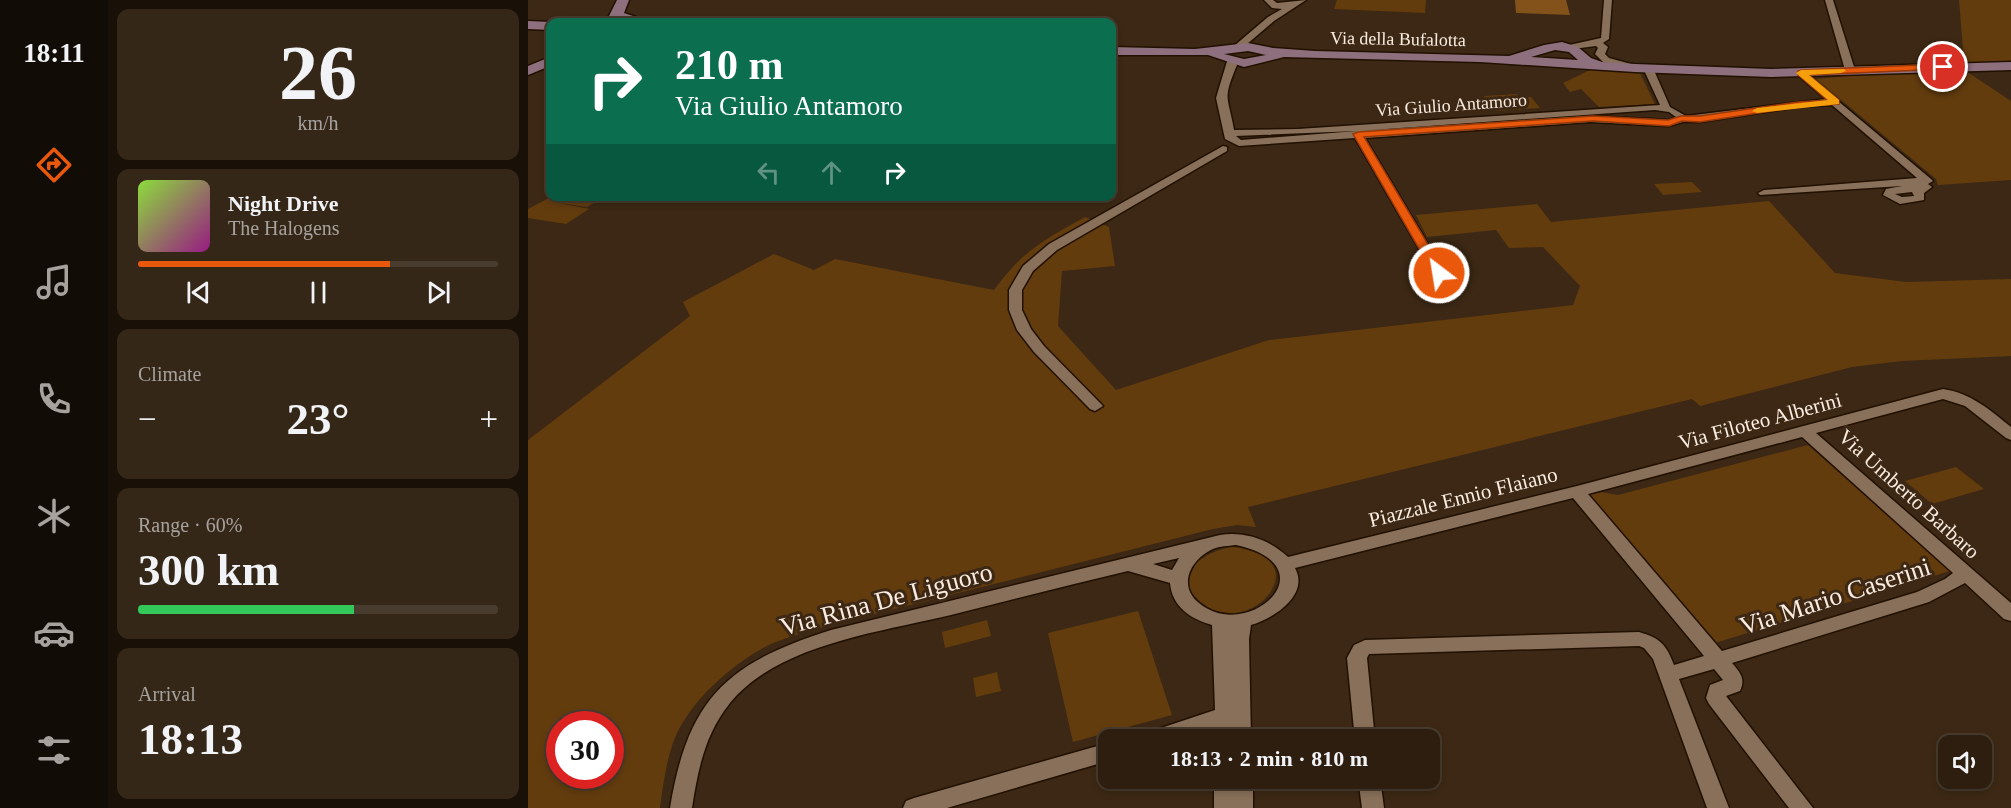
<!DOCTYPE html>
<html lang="en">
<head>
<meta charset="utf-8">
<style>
	body { margin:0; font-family:"Times New Roman",serif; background:#352718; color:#f1f3f6; height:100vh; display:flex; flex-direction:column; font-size:22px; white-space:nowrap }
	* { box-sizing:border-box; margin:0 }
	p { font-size:20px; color:#a7a29e }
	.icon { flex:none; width:33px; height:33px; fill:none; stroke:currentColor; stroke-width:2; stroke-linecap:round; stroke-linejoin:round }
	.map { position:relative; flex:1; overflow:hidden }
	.sheet { display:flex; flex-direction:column; gap:9px; padding:9px; background:#191008; width:420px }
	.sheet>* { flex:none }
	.hud { position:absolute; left:18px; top:18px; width:570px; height:183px; border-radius:12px; box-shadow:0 3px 9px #0003,0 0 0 2px #483c2f; background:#0b6e4f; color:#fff; overflow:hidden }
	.tools { position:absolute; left:1410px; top:735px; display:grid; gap:12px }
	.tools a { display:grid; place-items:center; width:54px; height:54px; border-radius:12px; background:#2d1e0f; box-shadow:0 3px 9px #0003,0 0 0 2px #483c2f; font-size:30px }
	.speed { position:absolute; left:18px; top:711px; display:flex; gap:12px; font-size:30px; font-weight:700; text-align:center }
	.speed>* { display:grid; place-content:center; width:78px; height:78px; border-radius:50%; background:#2d1e0f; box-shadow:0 3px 9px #0003,0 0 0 2px #483c2f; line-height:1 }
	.speed .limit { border:9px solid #d22; background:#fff; color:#111 }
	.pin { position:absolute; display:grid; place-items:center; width:51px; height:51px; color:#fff; margin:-26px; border:3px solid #fff; border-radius:50%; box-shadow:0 2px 6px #0007 }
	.me { position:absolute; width:66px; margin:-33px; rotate:329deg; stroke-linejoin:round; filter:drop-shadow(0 0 4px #0008) }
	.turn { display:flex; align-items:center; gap:21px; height:126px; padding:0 30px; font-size:27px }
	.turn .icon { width:78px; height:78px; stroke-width:2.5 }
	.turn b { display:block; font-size:42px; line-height:51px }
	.lanes { display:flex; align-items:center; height:57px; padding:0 30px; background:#0003; justify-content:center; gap:30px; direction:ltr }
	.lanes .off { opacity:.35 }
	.big { font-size:45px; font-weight:700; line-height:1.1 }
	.sheet .card { flex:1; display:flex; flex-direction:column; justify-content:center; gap:9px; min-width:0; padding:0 21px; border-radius:12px; background:#352718 }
	.sheet .dial { align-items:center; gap:0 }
	.dial b { font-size:78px; line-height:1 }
	.song { display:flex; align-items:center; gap:18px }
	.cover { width:72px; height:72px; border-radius:9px; background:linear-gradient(135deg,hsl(90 70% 55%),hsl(310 70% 35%)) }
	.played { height:6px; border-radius:3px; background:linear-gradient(90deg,#ea580c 70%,#483c2f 70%) }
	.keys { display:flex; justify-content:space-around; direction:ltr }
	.heat { display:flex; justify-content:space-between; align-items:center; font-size:33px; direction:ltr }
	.charge { height:9px; border-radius:4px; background:linear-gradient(90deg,#34c759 60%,#483c2f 0) }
	.trip { position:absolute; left:570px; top:729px; width:342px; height:60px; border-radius:12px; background:#2d1e0f; box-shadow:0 3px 9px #0003,0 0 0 2px #483c2f; font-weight:700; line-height:60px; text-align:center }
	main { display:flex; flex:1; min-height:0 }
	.menu { display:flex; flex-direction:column; width:108px; justify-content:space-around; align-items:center; background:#120c06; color:#a7a29e }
	.menu .icon { width:42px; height:42px }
	.menu .on { color:#ea580c }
	.menu b { font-size:27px; color:#f1f3f6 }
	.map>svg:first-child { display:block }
	.green { fill:#633c0e; fill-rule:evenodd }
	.building { fill:#83521b }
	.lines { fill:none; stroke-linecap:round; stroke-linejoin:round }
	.street-casing { stroke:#221000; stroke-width:3 }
	.secondary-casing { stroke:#221000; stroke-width:3 }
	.street { fill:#88705a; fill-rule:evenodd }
	.secondary { fill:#8e6f7d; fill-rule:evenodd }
	.route { fill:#ea580c; stroke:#983908; stroke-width:1.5 }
	.slow { fill:#f59e0b }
	.labels { text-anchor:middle; stroke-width:6; stroke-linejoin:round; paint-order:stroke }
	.far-street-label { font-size:18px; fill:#faece0; stroke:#3c2814 }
	.street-label { font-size:21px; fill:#faece0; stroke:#3c2814 }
	.near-street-label { font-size:26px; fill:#faece0; stroke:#3c2814 }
</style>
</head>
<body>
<main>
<nav class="menu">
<b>18:11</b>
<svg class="icon on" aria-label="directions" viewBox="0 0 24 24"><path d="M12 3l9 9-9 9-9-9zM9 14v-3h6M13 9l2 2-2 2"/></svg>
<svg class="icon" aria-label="music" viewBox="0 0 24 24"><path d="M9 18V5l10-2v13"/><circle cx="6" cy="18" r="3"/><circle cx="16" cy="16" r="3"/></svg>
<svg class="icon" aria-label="phone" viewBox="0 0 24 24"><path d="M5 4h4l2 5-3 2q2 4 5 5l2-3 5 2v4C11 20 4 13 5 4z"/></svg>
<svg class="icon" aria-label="climate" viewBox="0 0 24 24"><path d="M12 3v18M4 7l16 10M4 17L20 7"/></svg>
<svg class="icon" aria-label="car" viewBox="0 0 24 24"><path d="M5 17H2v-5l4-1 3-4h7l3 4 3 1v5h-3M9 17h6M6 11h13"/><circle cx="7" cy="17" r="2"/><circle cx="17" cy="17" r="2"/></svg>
<svg class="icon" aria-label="filters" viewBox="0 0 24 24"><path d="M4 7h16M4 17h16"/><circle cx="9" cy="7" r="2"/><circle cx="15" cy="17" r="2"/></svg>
</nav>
<section class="sheet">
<div class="card dial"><b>26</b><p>km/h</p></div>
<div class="card">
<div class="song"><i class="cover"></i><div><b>Night Drive</b><p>The Halogens</p></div></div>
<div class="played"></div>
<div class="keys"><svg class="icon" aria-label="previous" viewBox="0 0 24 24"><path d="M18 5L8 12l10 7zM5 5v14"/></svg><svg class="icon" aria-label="pause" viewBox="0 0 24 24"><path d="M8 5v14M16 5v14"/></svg><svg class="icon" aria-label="next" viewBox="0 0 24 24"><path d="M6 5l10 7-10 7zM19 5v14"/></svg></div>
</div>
<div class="card"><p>Climate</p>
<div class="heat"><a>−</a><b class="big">23°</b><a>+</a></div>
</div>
<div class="card"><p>Range · 60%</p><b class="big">300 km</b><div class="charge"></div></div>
<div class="card"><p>Arrival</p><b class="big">18:13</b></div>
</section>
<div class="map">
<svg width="1483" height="808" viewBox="0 0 1483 808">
	<rect width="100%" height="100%" fill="#3c2814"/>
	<path class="green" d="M 809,0 L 898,0 L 897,13 L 806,9 Z
		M 1431,0 L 1483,0 L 1483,64 L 1440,64 L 1436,61 Z
		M 1435,69 L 1483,101 L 1483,180 L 1410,185 L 1408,179 L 1288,79 L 1329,75 L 1337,72 Z
		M 1062,70 L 1111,71 L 1127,104 L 1071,107 L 1053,89 L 1042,92 L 1035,83 Z
		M 989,94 L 993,98 L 1003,97 L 1012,108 L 968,111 L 956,96 Z
		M 1164,182 L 1174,192 L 1135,195 L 1126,184 Z
		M 23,197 L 23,196 L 76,197 L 59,207 L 31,203 L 61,209 L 38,224 L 0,218 L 0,209 Z
		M 1241,201 L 1307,273 L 1378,282 L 1483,279 L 1483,356 L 1374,361 L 1324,367 L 1172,406 L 1164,399 L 720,507 L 728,527 L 709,525 L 685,529 L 283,630 C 269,635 253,639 239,646 C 203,665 162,701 146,740 C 138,762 135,785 132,808 L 0,808 L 0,440 L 162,316 L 155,302 L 246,254 L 286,270 L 307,259 L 466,290 C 494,251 516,240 557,217 L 581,227 L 587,266 L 534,271 L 530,326 L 588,390 L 741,340 L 1045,305 L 1052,286 L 1015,247 L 981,248 L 968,230 L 899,237 L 888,215 L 1009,204 L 1023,222 ZM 32,724 L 82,724 L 82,776 L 32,776 Z
		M 1280,445 L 1422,571 L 1187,643 L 1061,495 L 1073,492 L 1090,495 Z
		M 1428,467 L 1456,489 L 1404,504 L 1377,481 Z
		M 705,547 C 798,558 718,646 670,600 C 641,572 680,550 705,547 Z
		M 610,611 L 644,715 L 545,742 L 520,633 Z
		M 459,620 L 463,636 L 417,648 L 414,632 Z
		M 469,672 L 473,691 L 448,697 L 445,678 Z"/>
	<path class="building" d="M 987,0 L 1038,0 L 1042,15 L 988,13 Z"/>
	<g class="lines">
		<defs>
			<path id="street" d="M 736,0 L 745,0 L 749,3 L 778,0 L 746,21 L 712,50 L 706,50 L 706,46 L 740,17 L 754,9 L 744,8 Z
				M 1076,0 L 1084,0 L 1081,39 L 1075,43 L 1080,47 L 1077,54 L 1081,58 L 1103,64 L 1103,68 L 1075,62 L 1067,54 L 1070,48 L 1068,46 L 1037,50 L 1032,47 L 1073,38 Z
				M 1297,0 L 1305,0 L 1327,70 L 1325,72 L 1317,70 Z
				M 700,58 L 706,58 L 709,65 C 694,101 700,95 706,130 L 770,129 L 1132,105 L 1115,68 L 1120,65 L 1125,68 L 1142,107 L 1158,116 L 1298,99 L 1270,75 L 1268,73 L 1273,70 L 1403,179 L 1405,181 L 1400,184 L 1404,187 L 1396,193 L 1396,200 L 1372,204 L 1355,195 L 1358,189 L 1374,186 L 1232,195 L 1230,193 L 1236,190 L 1389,178 L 1304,105 L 1270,107 L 1172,122 L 1155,122 L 1141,126 L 1062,122 L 837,138 L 917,273 L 911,277 L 905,273 L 827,138 L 711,146 L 697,139 L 688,98 ZM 1127,110 L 1141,112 L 1148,117 L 1141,120 L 1062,116 L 830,131 ZM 829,131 L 713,140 L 708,136 ZM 1384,192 L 1386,196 L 1374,197 L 1367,194 Z
				M 695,146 L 699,147 L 699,151 L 529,250 L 505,271 L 494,290 L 494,310 L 503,329 L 516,346 L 575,406 L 567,411 L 562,409 L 506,352 L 489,330 L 481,310 L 481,290 L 495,266 L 521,244 Z
				M 1415,389 C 1443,393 1462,410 1483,427 L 1483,440 L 1478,438 L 1437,406 L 1415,399 L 1288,433 L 1483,603 L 1483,621 L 1476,619 L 1437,583 L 1401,602 L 1204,663 C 1212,672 1218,679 1212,691 L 1198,696 L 1285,808 L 1261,808 L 1181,704 L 1178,698 L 1182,685 L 1195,680 L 1186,669 L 1151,679 L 1201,808 L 1179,808 L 1125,659 L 1116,648 L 1111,646 L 841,654 L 839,658 L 847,740 L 827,740 L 819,658 L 826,645 L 837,640 L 1111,632 C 1132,638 1138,644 1146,665 L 1176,656 L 1045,498 L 767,568 C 782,595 745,619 723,625 L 721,639 L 723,740 L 688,740 L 688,727 L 649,740 L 612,740 L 615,734 L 687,710 L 684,625 C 663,619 644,607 642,583 L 600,571 C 541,585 482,600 423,615 C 353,632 250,644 202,703 C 177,734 170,769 164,808 L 142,808 C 160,698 199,663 303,630 L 692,535 C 717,531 742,540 760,557 L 1049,486 ZM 1274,437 L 1425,573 L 1417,579 L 1389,592 L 1194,651 L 1060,494 ZM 708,545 C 804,566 720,644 671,603 C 649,585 663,559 685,549 C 692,546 700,546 708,545 ZM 651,558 L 644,570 L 625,564 Z
				M 580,743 L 580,761 L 419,808 L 375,808 L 378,801 L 386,798 Z
				M 686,778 L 725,778 L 725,808 L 686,808 Z
				M 830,778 L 852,778 L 856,808 L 834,808 Z"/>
			<path id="secondary" d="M 89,0 L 101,0 L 96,13 L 114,19 L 116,22 L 78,22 Z
				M 158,18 L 225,18 L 231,22 L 152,22 Z
				M 0,21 L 23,22 L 22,30 L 0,29 Z
				M 1034,42 L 1050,47 L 1063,58 L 1074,62 L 1107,64 L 1243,69 L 1483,62 L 1483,70 L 1243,77 L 1107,72 L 952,62 L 756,57 L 716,67 L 680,55 L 584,55 L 584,47 L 667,49 L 720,43 L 745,48 L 787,51 L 981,56 L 1016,45 ZM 1027,50 L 1041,52 L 1050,60 L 1003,57 ZM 720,51 L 738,55 L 716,59 L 696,54 Z
				M 22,57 L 22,66 L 0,75 L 0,66 Z"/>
		</defs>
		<use href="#street" class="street-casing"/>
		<use href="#secondary" class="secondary-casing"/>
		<use href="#street" class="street"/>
		<use href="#secondary" class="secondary"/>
	</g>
	<path class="route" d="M 1415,64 L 1419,67 L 1418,69 L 1281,75 L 1311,100 L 1311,104 L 1270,107 L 1172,122 L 1154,121 L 1141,126 L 1065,121 L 836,137 L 917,273 L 911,276 L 905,273 L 825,134 L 830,132 L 1065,116 L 1140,120 L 1153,116 L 1172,116 L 1270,102 L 1299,100 L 1270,75 L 1270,71 L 1273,70 Z"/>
	<path class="slow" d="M 1316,69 L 1318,71 L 1313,73 L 1281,75 L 1311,100 L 1311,104 L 1229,113 L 1224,111 L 1229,108 L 1300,100 L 1268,73 L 1273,70 Z"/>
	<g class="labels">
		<g class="far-street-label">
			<text transform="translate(870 39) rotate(1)" y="6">Via della Bufalotta</text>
			<text transform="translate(923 105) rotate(-4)" y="6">Via Giulio Antamoro</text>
		</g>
		<g class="street-label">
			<text transform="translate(1232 421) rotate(-15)" y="7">Via Filoteo Alberini</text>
			<text transform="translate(1381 494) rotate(42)" y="7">Via Umberto Barbaro</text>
			<text transform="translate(935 497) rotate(-14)" y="7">Piazzale Ennio Flaiano</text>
		</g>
		<g class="near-street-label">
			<text transform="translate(1307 596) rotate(-18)" y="9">Via Mario Caserini</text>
			<text transform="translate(358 599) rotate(-15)" y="9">Via Rina De Liguoro</text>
		</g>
	</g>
</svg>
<div class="tools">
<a><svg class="icon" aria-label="sound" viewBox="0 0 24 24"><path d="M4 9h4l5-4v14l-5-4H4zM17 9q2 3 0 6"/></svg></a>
</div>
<div class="speed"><div class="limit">30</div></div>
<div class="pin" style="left:1415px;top:67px;background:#d93025"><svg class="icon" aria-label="arrive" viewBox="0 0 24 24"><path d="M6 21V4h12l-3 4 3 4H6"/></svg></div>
<svg class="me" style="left:911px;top:273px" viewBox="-20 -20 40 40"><circle r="17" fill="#ea580c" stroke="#fff" stroke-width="3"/><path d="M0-11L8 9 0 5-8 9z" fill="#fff"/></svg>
<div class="trip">18:13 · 2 min · 810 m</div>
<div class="hud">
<div class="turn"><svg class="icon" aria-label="right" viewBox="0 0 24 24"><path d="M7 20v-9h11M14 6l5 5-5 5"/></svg><div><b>210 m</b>Via Giulio Antamoro</div></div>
<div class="lanes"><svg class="icon off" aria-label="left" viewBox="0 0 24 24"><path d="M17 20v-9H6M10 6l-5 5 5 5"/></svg><svg class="icon off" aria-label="ahead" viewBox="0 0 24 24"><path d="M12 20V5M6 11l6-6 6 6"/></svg><svg class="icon" aria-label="right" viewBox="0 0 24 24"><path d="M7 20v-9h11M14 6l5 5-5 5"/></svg></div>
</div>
</div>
</main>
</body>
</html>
